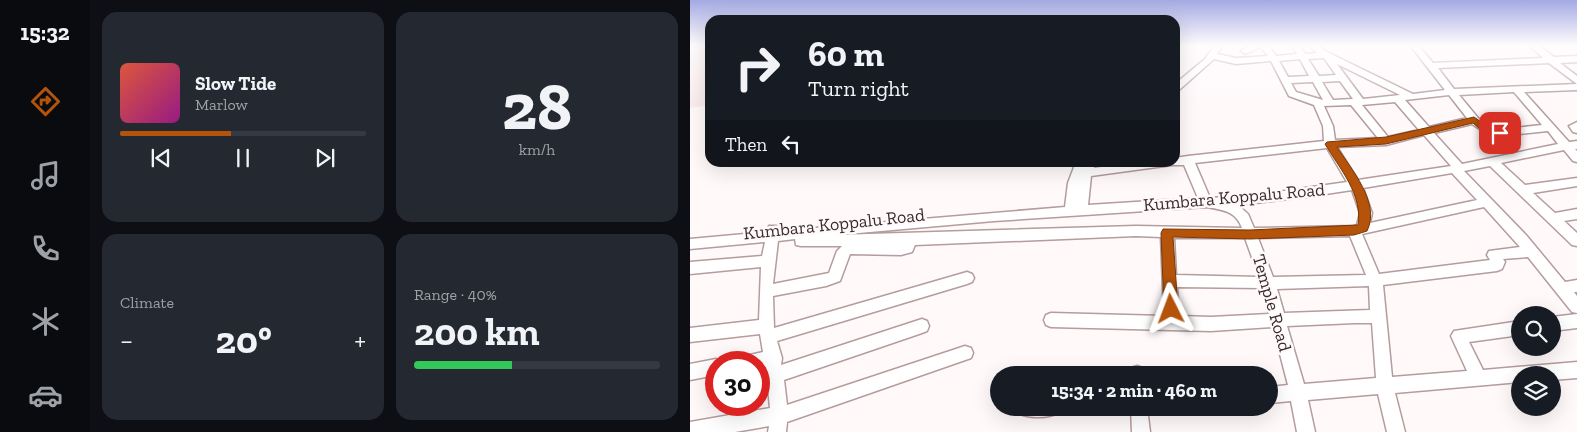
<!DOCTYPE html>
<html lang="en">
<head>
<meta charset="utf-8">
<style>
	body { margin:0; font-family:"Zilla Slab",serif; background:#242831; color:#f1f3f6; height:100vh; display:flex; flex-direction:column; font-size:19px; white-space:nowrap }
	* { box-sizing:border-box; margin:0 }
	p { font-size:16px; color:#9ea1a6 }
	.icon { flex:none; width:28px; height:28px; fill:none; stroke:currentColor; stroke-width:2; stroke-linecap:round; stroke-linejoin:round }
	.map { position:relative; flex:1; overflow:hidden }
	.panel { display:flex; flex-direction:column; gap:12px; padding:12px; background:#0d0f14; width:600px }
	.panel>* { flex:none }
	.top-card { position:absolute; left:15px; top:15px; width:475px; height:152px; border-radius:15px; box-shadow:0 5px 20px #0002; background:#171b24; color:#f1f3f6; overflow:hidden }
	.tools { position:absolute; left:821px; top:306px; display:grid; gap:10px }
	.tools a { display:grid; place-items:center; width:50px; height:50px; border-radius:50%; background:#171b24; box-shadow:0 5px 20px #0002; font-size:25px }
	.speed { position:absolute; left:15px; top:351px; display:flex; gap:10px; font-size:25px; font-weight:700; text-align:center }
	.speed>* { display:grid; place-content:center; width:65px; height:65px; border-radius:50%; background:#171b24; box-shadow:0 5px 20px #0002; line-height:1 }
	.speed .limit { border:8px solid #d22; background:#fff; color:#111 }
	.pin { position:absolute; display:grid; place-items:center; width:42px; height:42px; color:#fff; margin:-21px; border-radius:10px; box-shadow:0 2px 8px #0006 }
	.me { position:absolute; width:55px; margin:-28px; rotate:357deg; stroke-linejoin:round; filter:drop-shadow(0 0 4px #0008) }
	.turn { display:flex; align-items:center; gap:18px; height:105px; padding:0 20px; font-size:22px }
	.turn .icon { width:65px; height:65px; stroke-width:2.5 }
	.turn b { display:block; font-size:35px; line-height:42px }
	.then { display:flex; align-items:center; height:48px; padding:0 20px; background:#0003; gap:10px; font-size:19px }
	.big { font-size:38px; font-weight:700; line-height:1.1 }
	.panel .card { flex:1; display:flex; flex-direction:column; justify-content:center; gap:8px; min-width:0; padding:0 18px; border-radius:15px; background:#242831 }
	.panel .dial { align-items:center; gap:0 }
	.dial b { font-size:65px; line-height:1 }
	.song { display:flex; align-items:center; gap:15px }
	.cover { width:60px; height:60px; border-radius:8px; background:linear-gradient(135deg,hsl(10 70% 55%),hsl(310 70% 35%)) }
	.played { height:5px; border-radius:2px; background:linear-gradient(90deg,#b45309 45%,#363941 45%) }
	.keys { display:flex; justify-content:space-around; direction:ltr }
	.heat { display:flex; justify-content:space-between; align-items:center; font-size:28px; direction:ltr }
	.charge { height:8px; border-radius:4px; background:linear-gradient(90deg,#34c759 40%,#363941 0) }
	.panel .tiles { flex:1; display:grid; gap:12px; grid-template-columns:repeat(2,1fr) }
	.trip { position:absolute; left:300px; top:366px; width:288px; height:50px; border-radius:25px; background:#171b24; box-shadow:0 5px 20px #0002; font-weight:700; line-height:50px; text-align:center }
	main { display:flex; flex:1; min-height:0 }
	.dock { display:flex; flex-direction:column; width:90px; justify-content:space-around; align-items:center; background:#090b0e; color:#9ea1a6 }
	.dock .icon { width:35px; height:35px }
	.dock .active { color:#b45309 }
	.dock b { font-size:22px; color:#f1f3f6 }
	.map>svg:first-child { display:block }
	.built { fill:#fbeced }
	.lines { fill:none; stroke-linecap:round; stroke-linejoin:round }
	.minor-casing { stroke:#b59c9d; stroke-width:3 }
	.minor { fill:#fff; fill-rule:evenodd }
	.route { fill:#b45309; stroke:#753606 }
	.labels { text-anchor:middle; stroke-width:5; stroke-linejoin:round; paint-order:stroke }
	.street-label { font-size:18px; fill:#382d2e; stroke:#fff9fa }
</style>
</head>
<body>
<main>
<nav class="dock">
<b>15:32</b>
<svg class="icon active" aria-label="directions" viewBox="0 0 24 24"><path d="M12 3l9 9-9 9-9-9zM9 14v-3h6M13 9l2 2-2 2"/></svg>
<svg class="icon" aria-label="music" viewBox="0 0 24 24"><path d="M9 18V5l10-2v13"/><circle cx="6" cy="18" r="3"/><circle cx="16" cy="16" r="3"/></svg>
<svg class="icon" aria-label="phone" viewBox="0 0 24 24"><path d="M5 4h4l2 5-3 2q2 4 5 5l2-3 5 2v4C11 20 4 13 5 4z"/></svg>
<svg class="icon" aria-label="climate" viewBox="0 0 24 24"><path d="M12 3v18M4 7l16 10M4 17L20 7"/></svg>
<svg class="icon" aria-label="car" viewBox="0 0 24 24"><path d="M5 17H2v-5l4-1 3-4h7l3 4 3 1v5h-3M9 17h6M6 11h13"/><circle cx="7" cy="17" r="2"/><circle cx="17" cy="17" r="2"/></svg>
</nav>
<section class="panel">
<div class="tiles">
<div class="card">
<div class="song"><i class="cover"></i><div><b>Slow Tide</b><p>Marlow</p></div></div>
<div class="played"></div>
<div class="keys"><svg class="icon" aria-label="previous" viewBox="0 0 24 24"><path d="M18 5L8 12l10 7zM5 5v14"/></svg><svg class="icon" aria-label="pause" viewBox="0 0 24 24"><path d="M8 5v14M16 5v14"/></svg><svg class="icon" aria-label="next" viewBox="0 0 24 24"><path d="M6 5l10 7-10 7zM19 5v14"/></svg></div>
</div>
<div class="card dial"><b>28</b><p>km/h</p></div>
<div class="card"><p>Climate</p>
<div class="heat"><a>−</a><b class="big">20°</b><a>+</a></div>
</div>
<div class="card"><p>Range · 40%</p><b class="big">200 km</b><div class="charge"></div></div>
</div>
</section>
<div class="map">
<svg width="887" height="432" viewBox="0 0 887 432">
	<rect width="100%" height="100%" fill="#fff9fa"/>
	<path class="built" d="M 0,45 L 20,45 L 20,105 L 0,108 Z"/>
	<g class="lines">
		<defs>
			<path id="minor" d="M 525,45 L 533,45 L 527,54 L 546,58 L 578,56 L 571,47 L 555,54 L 551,51 L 562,45 L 578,45 L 586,56 L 607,54 L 602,45 L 610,45 L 615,54 L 627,53 L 619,45 L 628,45 L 635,51 L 723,94 L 755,90 L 720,45 L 728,45 L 743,63 L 853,58 L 839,45 L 848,45 L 864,57 L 887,56 L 887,62 L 870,63 L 887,76 L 887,84 L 859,63 L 748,68 L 764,89 L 887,84 L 887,90 L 834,92 L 879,142 L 887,141 L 887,149 L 885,149 L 887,151 L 887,162 L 883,161 L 874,150 L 811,163 L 835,185 L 887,178 L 887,186 L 843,193 L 865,213 L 887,209 L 887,219 L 874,221 L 887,233 L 887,246 L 882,245 L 800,166 L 774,171 L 836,235 L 875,282 L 887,280 L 887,292 L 884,292 L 887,296 L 887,313 L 882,312 L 838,257 L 813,259 L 815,262 L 812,269 L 807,271 L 693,285 L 702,377 L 777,371 L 761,336 L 764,331 L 830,321 L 830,335 L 779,342 L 793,370 L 887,362 L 887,378 L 862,380 L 862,375 L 830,375 L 830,382 L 705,393 L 715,432 L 697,432 L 688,394 L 618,400 L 625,432 L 607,432 L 601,401 L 579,403 L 579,387 L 598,385 L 583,327 L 521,331 L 361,327 L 356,325 L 354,320 L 356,315 L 361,313 L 474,316 L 471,237 L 446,236 L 225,245 L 222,252 L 211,255 L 160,254 L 150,281 L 136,286 L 83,296 L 84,328 L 277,272 L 282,274 L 284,278 L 282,282 L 277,284 L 87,341 L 92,358 L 91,365 L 232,319 L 237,321 L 239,326 L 237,331 L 232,333 L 94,380 L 97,405 L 275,346 L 281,348 L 283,353 L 281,358 L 97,422 L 96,432 L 78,432 L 79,426 L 45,432 L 0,432 L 0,422 L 80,408 L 76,367 L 69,368 L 69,362 L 49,362 L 51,357 L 73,352 L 70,334 L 0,342 L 0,328 L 69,320 L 71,267 L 0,274 L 0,262 L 72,256 L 75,242 L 0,249 L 0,239 L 77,232 L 79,226 L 89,226 L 90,231 L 375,207 L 378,183 L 386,162 L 407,162 L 404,168 L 446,162 L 485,162 L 485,158 L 498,156 L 634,141 L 633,126 L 624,105 L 599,96 L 581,61 L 546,64 L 524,59 L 488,91 L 485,92 L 485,84 L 515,59 ZM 634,58 L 646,75 L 629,76 L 618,59 ZM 610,59 L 619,76 L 598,77 L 589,61 ZM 647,64 L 710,95 L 673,99 ZM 650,81 L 663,99 L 643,100 L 632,82 ZM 623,82 L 633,100 L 606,92 L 601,83 ZM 824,92 L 852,125 L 804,130 L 788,118 L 769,95 ZM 759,95 L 777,118 L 739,127 L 715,100 ZM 705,102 L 729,130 L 698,137 L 672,105 ZM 661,105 L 688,138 L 645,140 L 643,126 L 634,106 ZM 782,124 L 802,137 L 858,131 L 868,144 L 772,164 L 744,133 ZM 734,135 L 761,166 L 668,180 L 647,147 L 696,145 ZM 637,148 L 657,182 L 567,195 L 520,198 L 505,163 ZM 482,165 L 494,165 L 508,198 L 398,205 L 401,176 ZM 762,173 L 787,200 L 680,223 L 682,213 L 673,188 ZM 662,190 L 670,213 L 667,225 L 664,226 L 564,228 L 558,214 L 548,205 L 616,197 ZM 517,207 C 533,210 546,211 552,228 L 446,226 L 146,235 L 304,221 ZM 794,207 L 830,247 L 799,251 L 797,255 L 800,260 L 689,274 L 672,234 ZM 660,236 L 676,275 L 583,277 L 568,238 ZM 484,238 L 555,238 L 569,277 L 486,275 ZM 105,239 L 106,245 L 111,246 L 152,246 L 147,251 L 139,273 L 83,284 L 88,241 ZM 679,286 L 680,310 L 594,313 L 587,289 ZM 487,287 L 572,288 L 579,314 L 521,317 L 489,316 ZM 665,323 L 682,323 L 686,378 L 614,384 L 597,326 Z
				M 887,122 L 887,133 L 883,132 L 879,126 Z
				M 887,314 L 887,328 L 862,331 L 862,317 Z
				M 26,359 L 32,362 L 26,362 L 26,375 L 0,380 L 0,364 Z
				M 447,366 L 453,368 L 455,375 L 439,375 L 441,368 Z
				M 328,408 L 368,408 L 366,414 C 356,418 340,418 330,414 Z
				M 441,408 L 457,408 L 460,432 L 442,432 Z"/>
		</defs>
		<use href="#minor" class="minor-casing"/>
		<use href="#minor" class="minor"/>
	</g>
	<linearGradient id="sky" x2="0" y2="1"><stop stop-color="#a3aae2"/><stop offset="0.43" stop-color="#fffcfd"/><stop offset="1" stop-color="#fffcfd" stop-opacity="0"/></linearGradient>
	<rect width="887" height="105" fill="url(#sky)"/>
	<path class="route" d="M 784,117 L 804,131 L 810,130 L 815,133 L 810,136 L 798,136 L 783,123 L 696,144 L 647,147 C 661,169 691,203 677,231 L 664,235 L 560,239 L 483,237 L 488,309 L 486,313 L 481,315 L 476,313 L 474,309 L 471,233 L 473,229 L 560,230 L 668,225 C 673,195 650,169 635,144 L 637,142 L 696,137 Z"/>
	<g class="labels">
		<g class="street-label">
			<text transform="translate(544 197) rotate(-5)" y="6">Kumbara Koppalu Road</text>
			<text transform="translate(144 224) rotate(-6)" y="6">Kumbara Koppalu Road</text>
			<text transform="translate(582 303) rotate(74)" y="6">Temple Road</text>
		</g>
	</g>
</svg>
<div class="tools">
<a><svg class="icon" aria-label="search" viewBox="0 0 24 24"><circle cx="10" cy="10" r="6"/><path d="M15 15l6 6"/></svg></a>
<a><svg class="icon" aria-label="layers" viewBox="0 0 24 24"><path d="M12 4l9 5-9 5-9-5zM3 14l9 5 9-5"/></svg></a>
</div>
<div class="speed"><div class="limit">30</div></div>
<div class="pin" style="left:810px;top:133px;background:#d93025"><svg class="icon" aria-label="arrive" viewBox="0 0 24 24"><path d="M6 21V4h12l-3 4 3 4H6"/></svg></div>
<svg class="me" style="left:481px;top:309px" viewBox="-20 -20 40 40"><path d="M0-17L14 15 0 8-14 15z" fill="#b45309" stroke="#fff" stroke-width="4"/></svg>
<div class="trip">15:34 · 2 min · 460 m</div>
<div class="top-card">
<div class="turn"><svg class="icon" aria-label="right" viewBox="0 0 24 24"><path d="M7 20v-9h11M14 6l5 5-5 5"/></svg><div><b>60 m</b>Turn right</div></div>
<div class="then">Then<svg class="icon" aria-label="left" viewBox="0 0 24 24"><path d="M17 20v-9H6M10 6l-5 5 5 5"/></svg></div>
</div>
</div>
</main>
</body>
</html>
